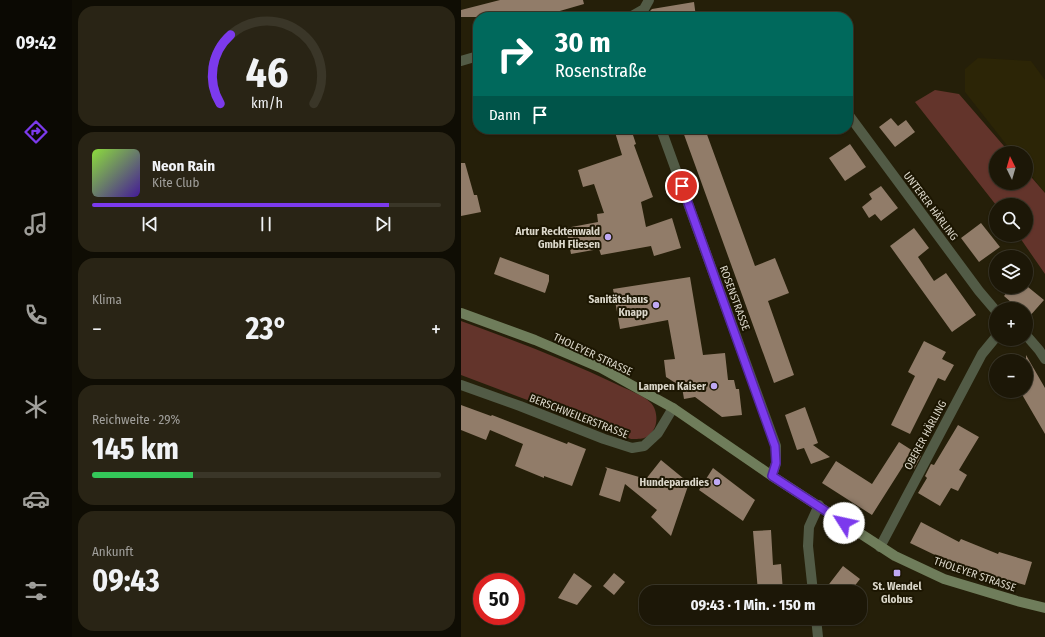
<!DOCTYPE html>
<html lang="de">
<head>
<meta charset="utf-8">
<style>
	body { margin:0; font-family:"Fira Sans Condensed",sans-serif; background:#292415; color:#f1f3f6; height:100vh; display:flex; flex-direction:column; font-size:15px; white-space:nowrap }
	* { box-sizing:border-box; margin:0 }
	p { font-size:13px; color:#a09f9b }
	.icon { flex:none; width:22px; height:22px; fill:none; stroke:currentColor; stroke-width:2; stroke-linecap:round; stroke-linejoin:round }
	.map { position:relative; flex:1; overflow:hidden }
	.side { display:flex; flex-direction:column; gap:6px; padding:6px; background:#0f0d04; width:389px }
	.side>* { flex:none }
	.top-card { position:absolute; left:12px; top:12px; width:380px; height:122px; border-radius:16px; box-shadow:0 1px 3px #0004,0 0 0 1px #3a3628; background:#00695c; color:#fff; overflow:hidden }
	.needle { width:26px; rotate:355deg }
	.buttons { position:absolute; left:528px; top:146px; display:grid; gap:8px }
	.buttons a { display:grid; place-items:center; width:44px; height:44px; border-radius:50%; background:#1c1707; box-shadow:0 1px 3px #0004,0 0 0 1px #3a3628; font-size:20px }
	.speed { position:absolute; left:12px; top:573px; display:flex; gap:8px; font-size:20px; font-weight:700; text-align:center }
	.speed>* { display:grid; place-content:center; width:52px; height:52px; border-radius:50%; background:#1c1707; box-shadow:0 1px 3px #0004,0 0 0 1px #3a3628; line-height:1 }
	.speed .limit { border:6px solid #d22; background:#fff; color:#111 }
	.pin { position:absolute; display:grid; place-items:center; width:34px; height:34px; color:#fff; margin:-17px; border:2px solid #fff; border-radius:50%; box-shadow:0 1px 4px #0007 }
	.me { position:absolute; width:44px; margin:-22px; rotate:305deg; stroke-linejoin:round; filter:drop-shadow(0 0 3px #0008) }
	.turn { display:flex; align-items:center; gap:14px; height:84px; padding:0 16px; font-size:18px }
	.turn .icon { width:52px; height:52px; stroke-width:2.5 }
	.turn b { display:block; font-size:28px; line-height:34px }
	.then { display:flex; align-items:center; height:38px; padding:0 16px; background:#0003; gap:8px; font-size:15px }
	.big { font-size:30px; font-weight:700; line-height:1.1 }
	.side .widget { flex:1; display:flex; flex-direction:column; justify-content:center; gap:6px; min-width:0; padding:0 14px; border-radius:16px; background:#292415 }
	.side .dial { align-items:center; gap:0 }
	.dial svg { height:104px; overflow:visible; fill:none; stroke:#3a3628; stroke-width:7; stroke-linecap:round; text-anchor:middle }
	.dial text { fill:#f1f3f6; stroke:none }
	.song { display:flex; align-items:center; gap:12px }
	.cover { width:48px; height:48px; border-radius:6px; background:linear-gradient(135deg,hsl(90 70% 55%),hsl(260 70% 35%)) }
	.played { height:4px; border-radius:2px; background:linear-gradient(90deg,#7c3aed 85%,#3a3628 85%) }
	.keys { display:flex; justify-content:space-around; direction:ltr }
	.heat { display:flex; justify-content:space-between; align-items:center; font-size:22px; direction:ltr }
	.charge { height:6px; border-radius:3px; background:linear-gradient(90deg,#34c759 29%,#3a3628 0) }
	.trip { position:absolute; left:178px; top:585px; width:228px; height:40px; border-radius:16px; background:#1c1707; box-shadow:0 1px 3px #0004,0 0 0 1px #3a3628; font-weight:700; line-height:40px; text-align:center }
	main { display:flex; flex:1; min-height:0 }
	.tabs { display:flex; flex-direction:column; width:72px; justify-content:space-around; align-items:center; background:#0b0903; color:#a09f9b }
	.tabs .icon { width:28px; height:28px }
	.tabs .on { color:#7c3aed }
	.tabs b { font-size:18px; color:#f1f3f6 }
	.map>svg:first-child { display:block }
	.built { fill:#2c2506 }
	.green { fill:#63342b }
	.building { fill:#917c69 }
	.lines { fill:none; stroke-linecap:round; stroke-linejoin:round }
	.street { stroke:#525b46; stroke-width:10 }
	.secondary { stroke:#6f7d5b; stroke-width:10 }
	.route-casing { stroke:#51269a; stroke-width:10 }
	.route { stroke:#7c3aed; stroke-width:7 }
	.poi-dot { fill:#bfa9f4; stroke:#1c1602; stroke-width:1.5 }
	.labels { text-anchor:middle; stroke-width:4; stroke-linejoin:round; paint-order:stroke }
	.street-label { font-size:11px; fill:#dbd7ca; stroke:#1c1602 }
	.poi-label { font-size:11px; font-weight:bold; fill:#dbd7ca; stroke:#1c1602; text-anchor:end }
</style>
</head>
<body>
<main>
<nav class="tabs">
<b>09:42</b>
<svg class="icon on" aria-label="directions" viewBox="0 0 24 24"><path d="M12 3l9 9-9 9-9-9zM9 14v-3h6M13 9l2 2-2 2"/></svg>
<svg class="icon" aria-label="music" viewBox="0 0 24 24"><path d="M9 18V5l10-2v13"/><circle cx="6" cy="18" r="3"/><circle cx="16" cy="16" r="3"/></svg>
<svg class="icon" aria-label="phone" viewBox="0 0 24 24"><path d="M5 4h4l2 5-3 2q2 4 5 5l2-3 5 2v4C11 20 4 13 5 4z"/></svg>
<svg class="icon" aria-label="climate" viewBox="0 0 24 24"><path d="M12 3v18M4 7l16 10M4 17L20 7"/></svg>
<svg class="icon" aria-label="car" viewBox="0 0 24 24"><path d="M5 17H2v-5l4-1 3-4h7l3 4 3 1v5h-3M9 17h6M6 11h13"/><circle cx="7" cy="17" r="2"/><circle cx="17" cy="17" r="2"/></svg>
<svg class="icon" aria-label="filters" viewBox="0 0 24 24"><path d="M4 7h16M4 17h16"/><circle cx="9" cy="7" r="2"/><circle cx="15" cy="17" r="2"/></svg>
</nav>
<section class="side">
<div class="widget dial"><svg viewBox="0 0 100 80">
<path d="M14 69A42 42 0 1 1 86 69"/>
<path d="M14 69A42 42 0 0 1 22 16" stroke="#7c3aed"/>
<text x="50" y="56" font-size="32" font-weight="700">46</text>
<text x="50" y="72" font-size="11">km/h</text>
</svg></div>
<div class="widget">
<div class="song"><i class="cover"></i><div><b>Neon Rain</b><p>Kite Club</p></div></div>
<div class="played"></div>
<div class="keys"><svg class="icon" aria-label="previous" viewBox="0 0 24 24"><path d="M18 5L8 12l10 7zM5 5v14"/></svg><svg class="icon" aria-label="pause" viewBox="0 0 24 24"><path d="M8 5v14M16 5v14"/></svg><svg class="icon" aria-label="next" viewBox="0 0 24 24"><path d="M6 5l10 7-10 7zM19 5v14"/></svg></div>
</div>
<div class="widget"><p>Klima</p>
<div class="heat"><a>−</a><b class="big">23°</b><a>+</a></div>
</div>
<div class="widget"><p>Reichweite · 29%</p><b class="big">145 km</b><div class="charge"></div></div>
<div class="widget"><p>Ankunft</p><b class="big">09:43</b></div>
</section>
<div class="map">
<svg width="584" height="637" viewBox="0 0 584 637">
	<rect width="100%" height="100%" fill="#251f09"/>
	<path class="built" d="M 517,58 L 570,61 L 584,80 L 584,193 L 565,169 L 565,153 L 552,153 L 504,92 L 504,69 Z"/>
	<path class="green" d="M 474,90 L 498,94 L 549,153 L 535,153 L 535,183 L 565,183 L 565,171 L 584,193 L 584,274 L 557,235 L 565,235 L 565,205 L 535,205 L 454,102 Z
		M 0,321 C 52,340 105,360 155,384 C 165,389 182,395 190,403 C 196,409 197,422 193,429 C 187,439 182,439 170,439 L 0,375 Z"/>
	<path class="building" d="M 39,0 L 122,0 L 123,4 L 78,17 L 0,17 L 0,10 Z
		M 233,2 L 235,17 L 189,17 L 189,11 L 191,9 Z
		M 430,118 L 437,126 L 445,120 L 454,132 L 434,147 L 418,127 Z
		M 153,129 L 170,129 L 175,144 L 173,145 L 192,197 L 180,202 L 185,227 L 211,218 L 220,248 L 193,256 L 190,246 L 140,255 L 138,249 L 110,254 L 105,228 L 137,222 L 136,214 L 143,213 L 133,184 L 122,187 L 117,170 L 161,155 Z
		M 221,129 L 244,129 L 294,266 L 314,258 L 328,293 L 307,301 L 333,375 L 313,383 Z
		M 389,144 L 405,167 L 384,181 L 368,158 Z
		M 0,163 L 4,163 L 13,195 L 16,195 L 20,212 L 0,216 Z
		M 420,186 L 437,208 L 420,221 L 414,214 L 408,218 L 401,207 L 411,199 L 408,194 Z
		M 520,223 L 539,247 L 518,262 L 500,238 Z
		M 453,228 L 468,248 L 457,257 L 473,281 L 485,273 L 515,315 L 491,332 L 429,246 Z
		M 39,257 L 88,275 L 88,281 L 84,293 L 33,274 Z
		M 229,277 L 242,355 L 264,353 L 267,380 L 273,380 L 275,389 L 278,389 L 281,415 L 261,417 L 234,397 L 223,399 L 221,387 L 205,377 L 203,360 L 214,359 L 207,320 L 159,329 L 152,289 Z
		M 550,287 L 567,287 L 583,300 L 568,317 L 565,315 L 565,309 L 558,309 L 543,296 Z
		M 463,341 L 485,352 L 481,359 L 493,365 L 484,381 L 477,378 L 449,434 L 430,425 L 454,376 L 447,372 Z
		M 565,355 L 584,388 L 584,434 L 559,391 L 565,391 Z
		M 0,405 L 30,416 L 31,415 L 106,444 L 107,442 L 125,449 L 111,486 L 83,476 L 83,478 L 54,466 L 62,444 L 29,430 L 25,440 L 0,430 Z
		M 344,407 L 357,443 L 352,445 L 369,457 L 350,464 L 343,448 L 336,450 L 324,415 Z
		M 497,425 L 518,437 L 498,470 L 506,475 L 497,491 L 490,488 L 479,506 L 457,493 L 466,478 L 464,476 L 470,464 L 473,465 Z
		M 438,442 L 460,456 L 453,469 L 444,463 L 411,515 L 361,483 L 375,461 L 411,484 Z
		M 200,460 L 228,483 L 210,536 L 190,517 L 196,510 L 164,484 L 159,502 L 138,495 L 146,469 L 144,467 L 185,479 Z
		M 252,468 L 294,500 L 282,521 L 238,490 Z
		M 460,522 L 498,542 L 500,539 L 537,554 L 538,552 L 571,562 L 564,585 L 516,572 L 474,555 L 449,543 Z
		M 310,530 L 312,565 L 320,564 L 322,592 L 297,592 L 292,531 Z
		M 382,566 L 399,579 L 389,592 L 362,592 Z
		M 113,573 L 131,586 L 116,605 L 97,598 Z
		M 153,573 L 164,582 L 153,595 L 142,586 Z"/>
	<g class="lines">
		<path class="street" d="M 169,17 L 183,9 L 188,0
			M 0,61 L 17,56
			M 387,114 L 518,291 L 535,311
			M 200,129 L 315,446 L 315,463 L 311,476
			M 565,335 L 578,350 L 584,359
			M 0,385 L 59,406 L 143,439 L 171,448 L 183,446 L 197,433 L 212,408
			M 419,547 L 521,354 L 535,337
			M 352,592 L 347,546 L 348,527 L 358,505
			M 355,618 L 357,637"/>
		<path class="secondary" d="M 0,313 L 74,340 L 140,368 L 212,408 L 311,476 L 434,556 L 483,579 L 556,601 L 584,608"/>
	</g>
	<g class="lines">
		<defs>
			<path id="route" d="M 221,186 L 314,446 L 315,463 L 311,476 L 383,523"/>
		</defs>
		<use href="#route" class="route-casing"/>
		<use href="#route" class="route"/>
	</g>
	<g class="poi-dot">
		<circle cx="147" cy="237" r="4"/>
		<circle cx="195" cy="305" r="4"/>
		<circle cx="253" cy="386" r="4"/>
		<circle cx="256" cy="482" r="4"/>
		<rect x="432" y="569" width="8" height="8" rx="2"/>
	</g>
	<g class="labels">
		<g class="street-label">
			<text transform="translate(470 206) rotate(53)" y="4">UNTERER HÄRLING</text>
			<text transform="translate(274 298) rotate(70)" y="4">ROSENSTRASSE</text>
			<text transform="translate(132 354) rotate(25)" y="4">THOLEYER STRASSE</text>
			<text transform="translate(118 416) rotate(21)" y="4">BERSCHWEILERSTRASSE</text>
			<text transform="translate(464 435) rotate(-62)" y="4">OBERER HÄRLING</text>
			<text transform="translate(514 574) rotate(19)" y="4">THOLEYER STRASSE</text>
		</g>
		<g class="poi-label">
			<text x="139" y="235">Artur Recktenwald<tspan x="139" dy="13">GmbH Fliesen</tspan></text>
			<text x="187" y="303">Sanitätshaus<tspan x="187" dy="13">Knapp</tspan></text>
			<text x="245" y="390">Lampen Kaiser</text>
			<text x="248" y="486">Hundeparadies</text>
			<text x="436" y="590" text-anchor="middle">St. Wendel<tspan x="436" dy="13">Globus</tspan></text>
		</g>
	</g>
</svg>
<div class="buttons">
<a><svg class="needle" viewBox="-14 -14 28 28"><path d="M0-13l5 13h-10z" fill="#e53935"/><path d="M0 13l5-13h-10z" fill="#a09f9b"/></svg></a>
<a><svg class="icon" aria-label="search" viewBox="0 0 24 24"><circle cx="10" cy="10" r="6"/><path d="M15 15l6 6"/></svg></a>
<a><svg class="icon" aria-label="layers" viewBox="0 0 24 24"><path d="M12 4l9 5-9 5-9-5zM3 14l9 5 9-5"/></svg></a>
<a>+</a>
<a>−</a>
</div>
<div class="speed"><div class="limit">50</div></div>
<div class="pin" style="left:221px;top:186px;background:#d93025"><svg class="icon" aria-label="arrive" viewBox="0 0 24 24"><path d="M6 21V4h12l-3 4 3 4H6"/></svg></div>
<svg class="me" style="left:383px;top:523px" viewBox="-20 -20 40 40"><circle r="19" fill="#fff"/><path d="M0-13L10 11 0 6-10 11z" fill="#7c3aed"/></svg>
<div class="trip">09:43 · 1 Min. · 150 m</div>
<div class="top-card">
<div class="turn"><svg class="icon" aria-label="right" viewBox="0 0 24 24"><path d="M7 20v-9h11M14 6l5 5-5 5"/></svg><div><b>30 m</b>Rosenstraße</div></div>
<div class="then">Dann<svg class="icon" aria-label="arrive" viewBox="0 0 24 24"><path d="M6 21V4h12l-3 4 3 4H6"/></svg></div>
</div>
</div>
</main>
</body>
</html>
